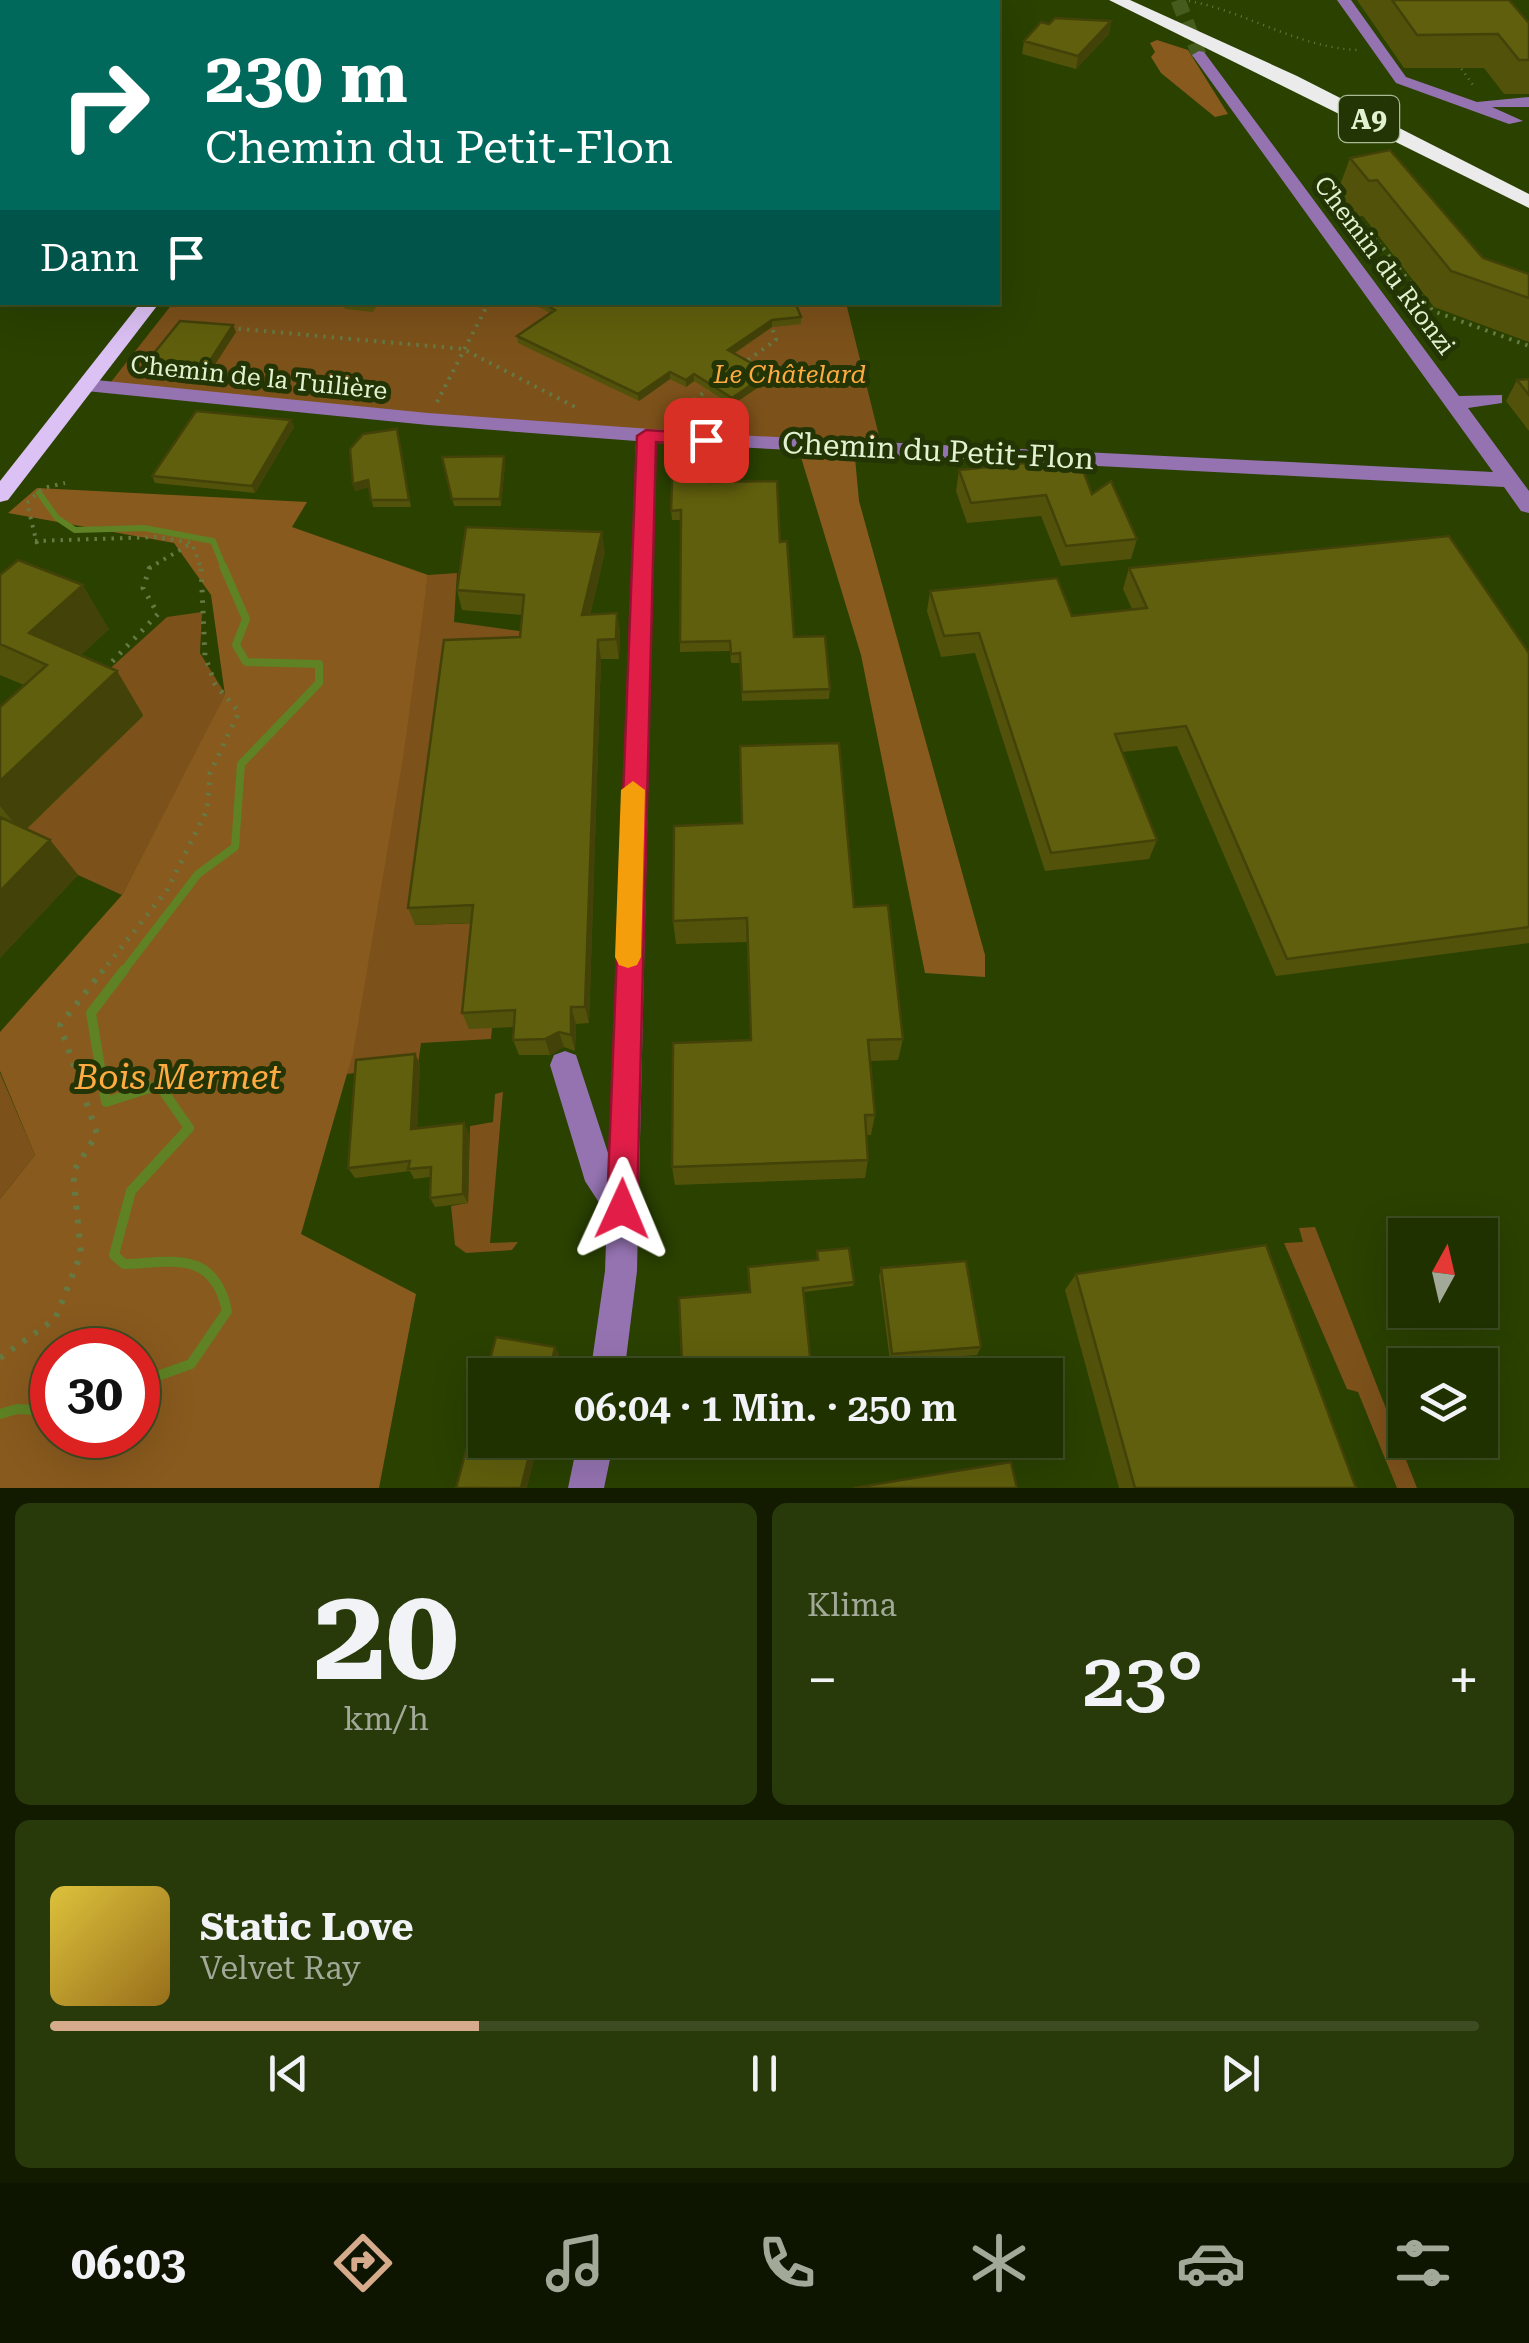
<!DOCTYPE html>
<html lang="de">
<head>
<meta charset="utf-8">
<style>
	body { margin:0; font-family:"Roboto Serif",serif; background:#28390a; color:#f1f3f6; height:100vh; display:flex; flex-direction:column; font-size:38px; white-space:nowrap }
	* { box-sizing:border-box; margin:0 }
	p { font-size:32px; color:#a2a999 }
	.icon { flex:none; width:55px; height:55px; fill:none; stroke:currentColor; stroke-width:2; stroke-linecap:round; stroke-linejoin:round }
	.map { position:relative; height:1488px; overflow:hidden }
	.sheet { display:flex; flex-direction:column; gap:15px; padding:15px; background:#121b00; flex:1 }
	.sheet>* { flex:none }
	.top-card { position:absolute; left:0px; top:0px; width:1000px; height:305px; box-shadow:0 10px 40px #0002,0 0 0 2px #3d4c22; background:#00695c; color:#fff; overflow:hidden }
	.needle { width:65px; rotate:8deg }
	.tools { position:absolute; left:1388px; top:1218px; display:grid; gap:20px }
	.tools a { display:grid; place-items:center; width:110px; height:110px; border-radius:0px; background:#203100; box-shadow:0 10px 40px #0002,0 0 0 2px #3d4c22; font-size:50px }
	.speed { position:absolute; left:30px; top:1328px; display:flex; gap:20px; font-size:50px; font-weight:700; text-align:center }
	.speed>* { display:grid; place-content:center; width:130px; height:130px; border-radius:50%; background:#203100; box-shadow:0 10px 40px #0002,0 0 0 2px #3d4c22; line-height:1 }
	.speed .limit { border:15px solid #d22; background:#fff; color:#111 }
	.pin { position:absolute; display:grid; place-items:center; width:85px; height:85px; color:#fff; margin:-42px; border-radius:20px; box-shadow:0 5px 15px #0006 }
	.me { position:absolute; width:110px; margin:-55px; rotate:1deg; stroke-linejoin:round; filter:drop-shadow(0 0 8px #0008) }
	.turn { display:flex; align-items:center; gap:35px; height:210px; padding:0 40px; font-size:45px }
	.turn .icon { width:130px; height:130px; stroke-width:2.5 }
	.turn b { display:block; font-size:70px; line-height:85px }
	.then { display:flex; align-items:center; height:95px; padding:0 40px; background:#0003; gap:20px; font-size:38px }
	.big { font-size:75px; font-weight:600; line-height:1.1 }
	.sheet .card { flex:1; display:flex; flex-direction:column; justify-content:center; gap:15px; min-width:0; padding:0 35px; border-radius:15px; background:#28390a }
	.sheet .dial { align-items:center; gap:0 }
	.dial b { font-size:130px; line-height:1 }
	.song { display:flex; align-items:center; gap:30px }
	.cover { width:120px; height:120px; border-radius:15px; background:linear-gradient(135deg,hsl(50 70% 55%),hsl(40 70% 35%)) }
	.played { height:10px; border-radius:5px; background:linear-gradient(90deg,#d6ab8b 30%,#3d4c22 30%) }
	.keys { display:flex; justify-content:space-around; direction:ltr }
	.heat { display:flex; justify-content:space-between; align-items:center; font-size:55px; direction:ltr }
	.sheet .tiles { flex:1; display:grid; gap:15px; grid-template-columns:1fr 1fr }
	.card:last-child { grid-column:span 2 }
	.trip { position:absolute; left:468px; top:1358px; width:595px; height:100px; border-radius:0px; background:#203100; box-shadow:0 10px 40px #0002,0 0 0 2px #3d4c22; font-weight:600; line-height:100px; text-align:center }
	.dock { display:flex; height:160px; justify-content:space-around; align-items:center; background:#0d1400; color:#a2a999 }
	.dock .icon { width:70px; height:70px }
	.dock .selected { color:#d6ab8b }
	.dock b { font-size:45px; color:#f1f3f6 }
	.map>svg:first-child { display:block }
	.green { fill:#7c511a }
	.forest { fill:#895a1e; fill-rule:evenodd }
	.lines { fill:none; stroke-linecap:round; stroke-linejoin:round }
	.stream-far2 { stroke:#5e8224; stroke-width:6 }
	.stream-far1 { stroke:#5e8224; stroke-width:8 }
	.stream { stroke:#5e8224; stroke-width:10 }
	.minor-tunnel { stroke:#465c1f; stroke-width:15; stroke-dasharray:15 8; stroke-linecap:butt }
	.path-far3 { stroke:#657943; stroke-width:2.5; stroke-dasharray:1 5; stroke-linecap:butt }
	.path-far2 { stroke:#657943; stroke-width:4; stroke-dasharray:2.5 6; stroke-linecap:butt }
	.path-far1 { stroke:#657943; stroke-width:5; stroke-dasharray:2.5 8; stroke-linecap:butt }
	.path { stroke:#657943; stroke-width:6; stroke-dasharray:4 10; stroke-linecap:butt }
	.minor { fill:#9573b1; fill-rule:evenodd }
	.major { fill:#dcc1f4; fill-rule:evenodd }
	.highway { fill:#ebebeb; fill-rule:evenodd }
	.wall { fill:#53520b }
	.shaded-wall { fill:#434209 }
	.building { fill:#605f0d; stroke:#434209; stroke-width:2.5 }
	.route { fill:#e11d48; stroke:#92132f; stroke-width:2.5 }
	.slow { fill:#f59e0b }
	.labels { text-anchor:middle; stroke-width:10; stroke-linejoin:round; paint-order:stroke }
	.far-street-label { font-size:25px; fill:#e2f2d1; stroke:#233505 }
	.far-park-label { font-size:25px; font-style:italic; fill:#ffab41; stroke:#233505 }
	.shield { fill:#233505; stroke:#a9b994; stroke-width:2.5 }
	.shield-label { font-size:28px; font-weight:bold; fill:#e2f2d1 }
	.street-label { font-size:30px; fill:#e2f2d1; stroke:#233505 }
	.near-park-label { font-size:35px; font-style:italic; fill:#ffab41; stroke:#233505 }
</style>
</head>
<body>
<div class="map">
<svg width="1529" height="1488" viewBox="0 0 1529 1488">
	<rect width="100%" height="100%" fill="#2a4100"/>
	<path class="green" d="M 173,303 L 846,303 L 882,448 L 735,442 L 107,387 Z
		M 457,573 L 454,622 L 527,632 L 415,925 L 479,923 L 469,1028 L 492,1028 L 491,1039 L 421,1043 L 418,1065 L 347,1074 L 428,575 Z
		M 202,612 L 200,653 L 226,695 L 122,895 L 78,875 L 22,833 L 143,716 L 94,683 L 167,617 Z
		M 0,1073 L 35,1155 L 0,1199 Z
		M 503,1092 L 490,1243 L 518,1242 L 512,1250 L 466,1253 L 455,1245 L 451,1206 L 468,1203 L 470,1126 L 493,1122 L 495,1094 Z
		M 1315,1227 L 1417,1488 L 1397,1488 L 1358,1392 L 1347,1389 L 1284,1243 L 1303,1242 L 1299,1228 Z"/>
	<path class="forest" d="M 1157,40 L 1188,50 L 1228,114 L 1215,117 L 1161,73 L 1151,57 L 1155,52 L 1150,43 Z
		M 797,444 L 854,447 L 859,501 L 985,955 L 985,977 L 925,973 L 861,655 Z
		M 37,488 L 307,502 L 292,527 L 428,575 L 403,758 L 353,1053 L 301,1234 L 416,1294 L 379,1488 L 0,1488 L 0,1199 L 35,1155 L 0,1071 L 0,1032 L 122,895 L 225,695 L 211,595 L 174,543 L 8,513 ZM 52,1350 L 138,1350 L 138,1435 L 52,1435 Z"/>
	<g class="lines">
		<path class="stream-far2" d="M 39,493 L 57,518 L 75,530 L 144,528 L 213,541 L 224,568"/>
		<path class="stream-far1" d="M 122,973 L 198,874 L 235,847 L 241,764 L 319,683 L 319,664 L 246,662 L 236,645 L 246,619 L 223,566"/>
		<path class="stream" d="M 124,970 L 91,1013 L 106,1102 L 159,1085 L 189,1128 L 131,1191 L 114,1255 L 124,1264 C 174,1262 214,1250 227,1311 L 191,1364 L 138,1383
			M 0,1414 L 17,1409 L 52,1411"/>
		<path class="minor-tunnel" d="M 1178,0 L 1199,55"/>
		<path class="path-far3" d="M 1189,1 C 1248,12 1298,48 1359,50
			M 1458,64 L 1475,88
			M 1361,220 L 1385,250"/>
		<path class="path-far2" d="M 1383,248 L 1433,311 L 1529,346
			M 230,328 L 463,349 L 579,409
			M 741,365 L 776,340 L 771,324
			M 437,402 L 489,302
			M 674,416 L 712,386
			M 35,541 L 157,537 L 192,543 L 201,568
			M 37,544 L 27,503 L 43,488 L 65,483
			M 149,568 L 192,543"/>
		<path class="path-far1" d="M 105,669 L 158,614 L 143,588 L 150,566
			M 101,973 L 167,890 L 207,810 L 210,773 L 239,712 L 215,684 L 205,656 L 201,566"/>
		<path class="path" d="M 0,1358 L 55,1319 L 81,1254 L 73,1172 L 97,1134 L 60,1025 L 103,970"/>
		<path class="minor" d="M 1337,0 L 1351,0 L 1406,77 L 1477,102 L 1529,97 L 1529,107 L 1492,107 L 1523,121 L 1509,124 L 1396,83 Z
			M 1199,51 L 1204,52 L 1459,396 L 1502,395 L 1502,403 L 1468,408 L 1529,491 L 1529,513 L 1521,511 L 1504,487 L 656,443 L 637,1271 L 624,1375 L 590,1375 L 605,1271 L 607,1215 L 585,1181 L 550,1065 L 554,1055 L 565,1051 L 576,1055 L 609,1156 L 636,441 L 428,425 L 86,391 L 76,385 L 86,379 L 428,413 L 735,435 L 1493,472 L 1192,55 Z
			M 578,1440 L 614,1440 L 604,1488 L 568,1488 Z"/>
		<path class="major" d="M 141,302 L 160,302 L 8,500 L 0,502 L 0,481 Z"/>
		<path class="highway" d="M 1109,0 L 1130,0 L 1297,76 L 1529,194 L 1529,208 Z"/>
	</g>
	<path class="wall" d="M 1357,0 L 1509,0 L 1529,23 L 1529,94 L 1504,94 L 1484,68 L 1404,68 Z
		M 1111,21 L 1109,34 L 1076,69 L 1022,54 L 1024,41 L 1049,24 Z
		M 1350,158 L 1483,258 L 1529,274 L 1529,342 L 1434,307 L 1363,216 L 1355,217 L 1337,193 Z
		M 343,302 L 379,302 L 373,312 L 345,309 Z
		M 529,302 L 795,302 L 801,317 L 801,324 L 772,327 L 734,354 L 769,373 L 769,380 L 732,405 L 694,381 L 686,387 L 670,379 L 639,401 L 518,343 L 517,336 L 550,313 Z
		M 236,332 L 207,377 L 149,370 L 146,363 Z
		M 1529,379 L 1529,431 L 1506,401 L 1517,380 Z
		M 291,420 L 294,427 L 255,493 L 155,483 L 152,476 Z
		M 399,436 L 411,507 L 373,507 L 369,487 L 355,491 L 353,484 Z
		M 504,456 L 505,463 L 501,506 L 454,506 L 442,457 Z
		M 959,470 L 1092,494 L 1137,539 L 1131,559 L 1061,566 L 1041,516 L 967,523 L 956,491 Z
		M 711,482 L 780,542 L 794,637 L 830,689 L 829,699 L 742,701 L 740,663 L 731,663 L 730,651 L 680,652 L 681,520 L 672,520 L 671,511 Z
		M 605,552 L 590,615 L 617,613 L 620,633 L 619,659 L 601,659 L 589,1023 L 576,1024 L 575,1051 L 564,1047 L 550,1055 L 519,1055 L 513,1040 L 514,1027 L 469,1029 L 462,1013 L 471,923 L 415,925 L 408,908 L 520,637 L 522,615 L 462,610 L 457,590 Z
		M 1129,568 L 1529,653 L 1529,943 L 1276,976 L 1177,746 L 1122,752 L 1157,840 L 1149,859 L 1045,871 L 975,653 L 941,657 L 927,611 L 930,591 L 1072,616 L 1132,609 L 1123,589 Z
		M 0,575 L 109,629 L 81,655 L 117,671 L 143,715 L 27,829 L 50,840 L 78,875 L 0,958 L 0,707 L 24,685 L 0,675 Z
		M 854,907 L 903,1039 L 898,1060 L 870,1061 L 875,1115 L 871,1135 L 866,1135 L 868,1160 L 865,1178 L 675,1185 L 672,1167 L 751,1040 L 747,942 L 676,944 L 673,921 Z
		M 415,1054 L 420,1064 L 417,1128 L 469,1133 L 468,1203 L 435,1207 L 430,1198 L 430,1177 L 414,1179 L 410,1171 L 355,1178 L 348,1168 Z
		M 817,1251 L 854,1282 L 853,1286 L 804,1292 L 707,1362 L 683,1364 L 682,1361 L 750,1292 L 817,1260 Z
		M 881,1268 L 981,1347 L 977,1355 L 890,1361 L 879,1276 Z
		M 1076,1274 L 1356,1488 L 1119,1488 L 1065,1290 Z"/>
	<path class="shaded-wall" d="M 1111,21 L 1109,34 L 1076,69 L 1078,56 Z
		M 772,320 L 772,327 L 728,357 L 728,350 Z
		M 233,325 L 236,332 L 207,377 L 204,370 Z
		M 670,372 L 670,379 L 639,401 L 638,394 Z
		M 769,373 L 769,380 L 732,405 L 732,398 Z
		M 694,374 L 694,381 L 686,387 L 686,380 Z
		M 291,420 L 294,427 L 255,493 L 252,486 Z
		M 504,456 L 505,463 L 501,506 L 500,499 Z
		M 368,480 L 371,487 L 355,491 L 353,484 Z
		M 602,532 L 605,552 L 585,635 L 582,615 Z
		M 83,585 L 109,629 L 58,677 L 29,633 Z
		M 617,613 L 620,633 L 619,659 L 616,639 Z
		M 598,640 L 601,659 L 589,1023 L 585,1007 Z
		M 117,671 L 143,715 L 22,833 L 0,806 L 0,781 Z
		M 50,840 L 78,875 L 0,958 L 0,891 Z
		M 571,1007 L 576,1024 L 575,1051 L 571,1035 Z
		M 559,1032 L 564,1047 L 550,1055 L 545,1039 Z
		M 415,1054 L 420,1064 L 417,1139 L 411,1129 Z
		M 464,1123 L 469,1133 L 468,1203 L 463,1194 Z
		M 555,1347 L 559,1354 L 554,1375 L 549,1375 Z
		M 533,1440 L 539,1440 L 527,1488 L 521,1488 Z"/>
	<path class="building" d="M 492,0 L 656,0 L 653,2 L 488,2 Z
		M 1392,0 L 1509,0 L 1529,23 L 1529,60 L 1519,60 L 1498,34 L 1417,35 Z
		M 1055,18 L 1111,21 L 1078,56 L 1024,41 L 1041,22 L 1049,24 Z
		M 1390,150 L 1483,258 L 1529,274 L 1529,298 L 1451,271 L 1377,180 L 1369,181 L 1350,158 Z
		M 541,302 L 795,302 L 801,317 L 772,320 L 728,350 L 769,373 L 732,398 L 694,374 L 686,380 L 670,372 L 638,394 L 517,336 L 555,310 Z
		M 180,321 L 233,325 L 204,370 L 146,363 Z
		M 1529,379 L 1529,395 L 1517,380 Z
		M 196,411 L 291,420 L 252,486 L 152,476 Z
		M 397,429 L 409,500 L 371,500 L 368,480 L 353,484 L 350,449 L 363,434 Z
		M 673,453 L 710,453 L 710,482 L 777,481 L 780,542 L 787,541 L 794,637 L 825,636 L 830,689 L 742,692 L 740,653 L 731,654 L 730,641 L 680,642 L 681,510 L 671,511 Z
		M 504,456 L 500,499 L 452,499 L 442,457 Z
		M 1036,462 L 1038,465 L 1065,463 L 1083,470 L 1092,494 L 1111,481 L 1137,539 L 1066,546 L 1046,495 L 971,503 L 959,470 Z
		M 466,527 L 602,532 L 582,615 L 617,613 L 616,639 L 598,640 L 585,1007 L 571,1007 L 571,1035 L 559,1032 L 545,1039 L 513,1040 L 515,1010 L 462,1013 L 473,905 L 408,908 L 444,640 L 520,637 L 524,595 L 457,590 Z
		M 1449,536 L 1529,653 L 1529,927 L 1287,959 L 1186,726 L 1115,734 L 1157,840 L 1051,853 L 979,633 L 944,636 L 930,591 L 1057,578 L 1072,616 L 1147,608 L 1129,568 Z
		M 18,560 L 83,585 L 29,633 L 117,671 L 0,781 L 0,707 L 47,665 L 0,644 L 0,575 Z
		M 839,743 L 854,907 L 888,905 L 903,1039 L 868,1040 L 875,1115 L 865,1115 L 868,1160 L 672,1167 L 673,1043 L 751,1040 L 747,918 L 673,921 L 674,826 L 742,823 L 740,746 Z
		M 0,817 L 50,840 L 0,891 Z
		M 415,1054 L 411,1129 L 464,1123 L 463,1194 L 430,1198 L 431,1167 L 408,1169 L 410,1161 L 348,1168 L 356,1060 Z
		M 1266,1245 L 1356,1488 L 1135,1488 L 1076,1274 Z
		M 849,1248 L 854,1282 L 803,1288 L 812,1375 L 707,1375 L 706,1358 L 682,1361 L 679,1298 L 750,1292 L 748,1267 L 818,1260 L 817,1251 Z
		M 966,1261 L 981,1347 L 892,1354 L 881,1268 Z
		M 496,1337 L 555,1347 L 549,1375 L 486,1375 Z
		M 485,1380 L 485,1440 L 533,1440 L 521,1488 L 456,1488 Z
		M 1011,1462 L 1017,1488 L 853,1488 Z"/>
	<path class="route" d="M 646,430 L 706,434 L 715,440 L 706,445 L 656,442 L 637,1209 L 632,1219 L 622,1224 L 612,1219 L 607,1209 L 637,436 Z"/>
	<path class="slow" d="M 633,781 L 645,790 L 641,957 L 637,965 L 628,968 L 619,965 L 615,957 L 621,790 Z"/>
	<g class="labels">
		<g class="far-street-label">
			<text transform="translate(1385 265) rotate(53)" y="9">Chemin du Rionzi</text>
			<text transform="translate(259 377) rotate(6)" y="9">Chemin de la Tuilière</text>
		</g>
		<g class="far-park-label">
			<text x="790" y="383">Le Châtelard</text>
		</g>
		<rect class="shield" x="1339" y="96" width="60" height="46" rx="8"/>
		<g class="shield-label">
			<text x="1369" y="129">A9</text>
		</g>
		<g class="street-label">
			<text transform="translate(938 451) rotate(3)" y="10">Chemin du Petit-Flon</text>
		</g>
		<g class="near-park-label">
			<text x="178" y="1089">Bois Mermet</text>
		</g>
	</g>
</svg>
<div class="tools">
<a><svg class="needle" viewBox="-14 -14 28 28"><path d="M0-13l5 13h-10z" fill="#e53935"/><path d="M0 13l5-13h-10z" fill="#a2a999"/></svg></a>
<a><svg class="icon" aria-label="layers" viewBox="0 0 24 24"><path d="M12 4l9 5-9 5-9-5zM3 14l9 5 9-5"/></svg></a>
</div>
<div class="speed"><div class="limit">30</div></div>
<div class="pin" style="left:706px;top:440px;background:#d93025"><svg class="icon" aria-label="arrive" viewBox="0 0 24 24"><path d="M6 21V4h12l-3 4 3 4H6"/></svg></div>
<svg class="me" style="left:622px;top:1209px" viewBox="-20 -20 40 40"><path d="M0-17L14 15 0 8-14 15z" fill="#e11d48" stroke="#fff" stroke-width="4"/></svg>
<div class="trip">06:04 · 1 Min. · 250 m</div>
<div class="top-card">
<div class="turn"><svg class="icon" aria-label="right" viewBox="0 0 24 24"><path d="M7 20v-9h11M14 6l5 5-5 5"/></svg><div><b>230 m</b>Chemin du Petit-Flon</div></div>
<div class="then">Dann<svg class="icon" aria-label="arrive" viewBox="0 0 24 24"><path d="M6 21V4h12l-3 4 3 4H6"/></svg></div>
</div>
</div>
<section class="sheet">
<div class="tiles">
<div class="card dial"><b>20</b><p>km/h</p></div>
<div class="card"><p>Klima</p>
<div class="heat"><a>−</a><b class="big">23°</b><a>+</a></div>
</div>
<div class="card">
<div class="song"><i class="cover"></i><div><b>Static Love</b><p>Velvet Ray</p></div></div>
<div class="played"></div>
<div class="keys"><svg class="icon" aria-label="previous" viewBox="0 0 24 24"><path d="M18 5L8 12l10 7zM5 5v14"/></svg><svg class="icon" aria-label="pause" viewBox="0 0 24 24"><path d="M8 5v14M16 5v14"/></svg><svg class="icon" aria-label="next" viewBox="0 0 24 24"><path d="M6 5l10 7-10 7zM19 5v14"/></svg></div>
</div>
</div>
</section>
<nav class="dock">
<b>06:03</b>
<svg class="icon selected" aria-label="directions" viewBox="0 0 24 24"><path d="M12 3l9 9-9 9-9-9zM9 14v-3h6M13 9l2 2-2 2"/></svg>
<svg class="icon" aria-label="music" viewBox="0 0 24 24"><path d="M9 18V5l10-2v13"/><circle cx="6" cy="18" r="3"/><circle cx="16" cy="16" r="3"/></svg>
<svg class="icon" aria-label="phone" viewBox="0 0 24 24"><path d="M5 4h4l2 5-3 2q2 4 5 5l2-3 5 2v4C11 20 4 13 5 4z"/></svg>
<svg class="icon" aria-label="climate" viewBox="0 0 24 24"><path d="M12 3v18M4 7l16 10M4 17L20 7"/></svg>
<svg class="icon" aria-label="car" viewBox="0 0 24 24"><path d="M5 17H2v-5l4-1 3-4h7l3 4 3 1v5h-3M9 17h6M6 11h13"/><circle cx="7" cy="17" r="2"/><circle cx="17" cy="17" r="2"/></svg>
<svg class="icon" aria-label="filters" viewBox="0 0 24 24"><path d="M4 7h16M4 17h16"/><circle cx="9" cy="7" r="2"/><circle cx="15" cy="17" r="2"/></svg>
</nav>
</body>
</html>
